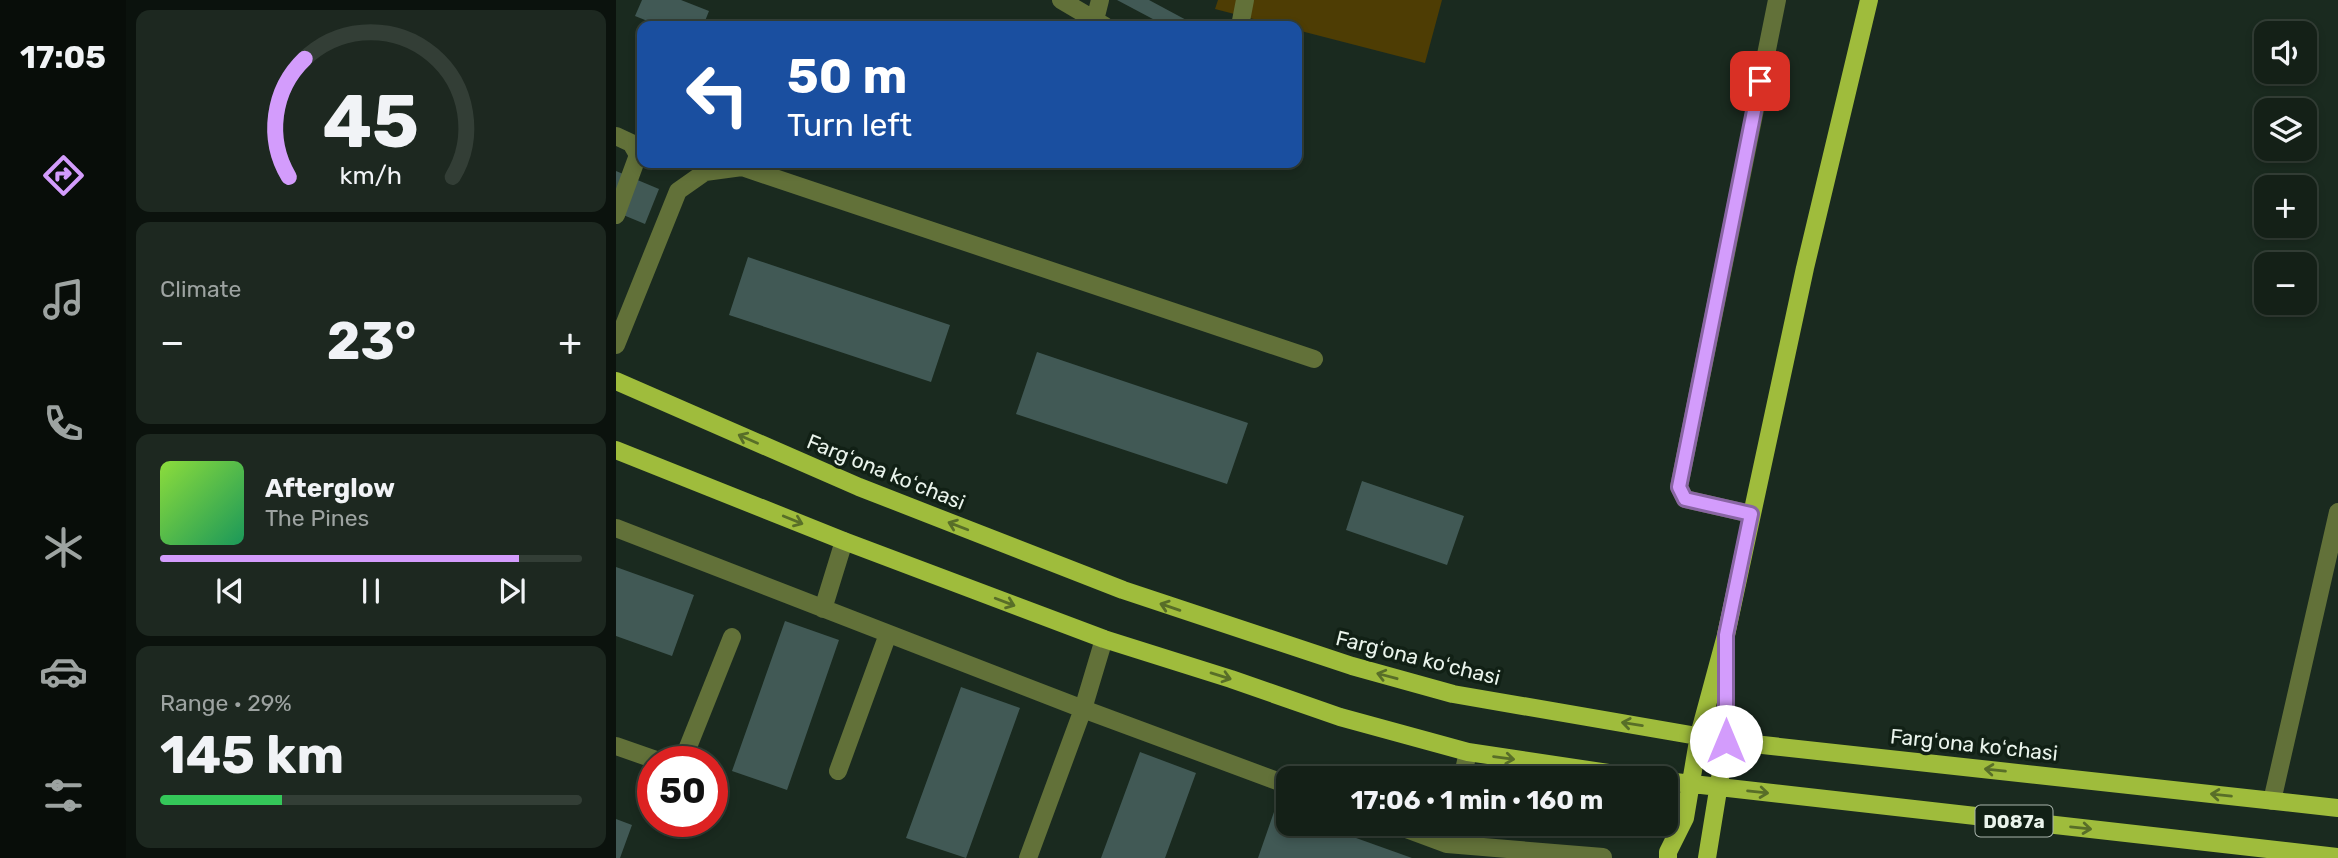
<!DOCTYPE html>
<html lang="en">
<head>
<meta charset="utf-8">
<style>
	body { margin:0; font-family:Rubik,sans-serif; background:#1d2820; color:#f1f3f6; height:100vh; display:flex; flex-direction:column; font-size:26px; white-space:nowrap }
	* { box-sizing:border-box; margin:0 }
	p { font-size:23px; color:#9da3a1 }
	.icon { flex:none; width:38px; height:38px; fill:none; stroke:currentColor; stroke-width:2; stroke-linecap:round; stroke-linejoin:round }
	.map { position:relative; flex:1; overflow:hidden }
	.sheet { display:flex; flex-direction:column; gap:10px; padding:10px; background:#0b120d; width:490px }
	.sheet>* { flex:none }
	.top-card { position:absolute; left:21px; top:21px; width:665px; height:147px; border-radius:14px; box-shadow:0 4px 10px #0003,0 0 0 2px #333e36; background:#1a4fa0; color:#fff; overflow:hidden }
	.buttons { position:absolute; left:1638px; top:21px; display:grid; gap:14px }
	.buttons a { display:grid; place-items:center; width:63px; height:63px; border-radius:14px; background:#142017; box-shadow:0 4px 10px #0003,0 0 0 2px #333e36; font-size:35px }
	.speed { position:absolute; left:21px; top:746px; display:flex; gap:14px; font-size:35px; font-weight:700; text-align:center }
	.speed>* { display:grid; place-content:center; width:91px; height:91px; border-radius:50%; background:#142017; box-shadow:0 4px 10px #0003,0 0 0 2px #333e36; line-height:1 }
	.speed .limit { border:10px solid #d22; background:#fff; color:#111 }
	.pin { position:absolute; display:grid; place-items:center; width:60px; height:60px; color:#fff; margin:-30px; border-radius:14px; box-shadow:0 4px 10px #0006 }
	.me { position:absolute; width:77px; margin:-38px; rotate:0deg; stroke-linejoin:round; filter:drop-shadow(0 0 5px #0008) }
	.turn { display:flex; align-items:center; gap:24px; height:147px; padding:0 35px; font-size:32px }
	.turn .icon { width:91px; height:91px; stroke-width:2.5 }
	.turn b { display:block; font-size:49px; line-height:60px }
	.big { font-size:52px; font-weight:700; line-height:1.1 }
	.sheet .tile { flex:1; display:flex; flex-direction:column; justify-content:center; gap:10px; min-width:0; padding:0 24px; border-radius:14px; background:#1d2820 }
	.sheet .dial { align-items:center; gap:0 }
	.dial svg { height:182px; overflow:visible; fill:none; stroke:#333e36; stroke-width:7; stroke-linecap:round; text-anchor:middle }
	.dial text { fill:#f1f3f6; stroke:none }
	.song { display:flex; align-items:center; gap:21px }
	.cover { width:84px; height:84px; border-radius:10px; background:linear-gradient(135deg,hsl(90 70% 55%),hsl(150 70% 35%)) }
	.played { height:7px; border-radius:4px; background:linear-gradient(90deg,#d39cfc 85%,#333e36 85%) }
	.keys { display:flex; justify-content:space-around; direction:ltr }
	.heat { display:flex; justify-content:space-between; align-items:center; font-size:38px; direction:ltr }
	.charge { height:10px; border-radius:5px; background:linear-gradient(90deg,#34c759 29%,#333e36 0) }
	.trip { position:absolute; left:660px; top:766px; width:402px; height:70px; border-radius:14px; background:#142017; box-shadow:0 4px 10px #0003,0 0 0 2px #333e36; font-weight:700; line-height:70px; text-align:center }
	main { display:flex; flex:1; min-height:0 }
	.dock { display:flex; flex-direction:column; width:126px; justify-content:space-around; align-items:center; background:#080d09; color:#9da3a1 }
	.dock .icon { width:49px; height:49px }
	.dock .active { color:#d39cfc }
	.dock b { font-size:32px; color:#f1f3f6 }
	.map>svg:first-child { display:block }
	.green { fill:#4e3d04 }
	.building { fill:#415955 }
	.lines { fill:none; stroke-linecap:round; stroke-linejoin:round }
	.minor { stroke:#627139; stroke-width:18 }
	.major { stroke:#9fbc3c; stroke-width:18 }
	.oneway { stroke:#586e28 }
	.route-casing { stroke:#8965a4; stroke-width:18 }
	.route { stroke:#d39cfc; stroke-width:12 }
	.labels { text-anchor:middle; stroke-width:7; stroke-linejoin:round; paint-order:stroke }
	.shield { fill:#112015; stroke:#a9b4ac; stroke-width:2 }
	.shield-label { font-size:19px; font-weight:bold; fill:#eaf4ec }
	.street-label { font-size:21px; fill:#eaf4ec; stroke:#112015 }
</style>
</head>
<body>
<main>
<nav class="dock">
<b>17:05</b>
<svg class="icon active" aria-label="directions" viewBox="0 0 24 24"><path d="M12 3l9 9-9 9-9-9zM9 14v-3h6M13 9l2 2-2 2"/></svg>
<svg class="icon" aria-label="music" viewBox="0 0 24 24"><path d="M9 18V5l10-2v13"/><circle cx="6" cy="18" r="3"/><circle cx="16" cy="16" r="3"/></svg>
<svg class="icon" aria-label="phone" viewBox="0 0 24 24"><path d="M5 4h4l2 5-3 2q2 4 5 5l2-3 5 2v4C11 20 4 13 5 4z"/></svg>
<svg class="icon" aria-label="climate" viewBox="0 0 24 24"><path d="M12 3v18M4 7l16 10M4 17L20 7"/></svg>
<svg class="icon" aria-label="car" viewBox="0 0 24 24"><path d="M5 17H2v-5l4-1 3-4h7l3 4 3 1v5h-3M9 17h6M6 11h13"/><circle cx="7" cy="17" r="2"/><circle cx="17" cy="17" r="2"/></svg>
<svg class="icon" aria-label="filters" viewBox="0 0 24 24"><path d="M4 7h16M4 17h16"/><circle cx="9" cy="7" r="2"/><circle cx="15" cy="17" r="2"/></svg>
</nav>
<section class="sheet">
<div class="tile dial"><svg viewBox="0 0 100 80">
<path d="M14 69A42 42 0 1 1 86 69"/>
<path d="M14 69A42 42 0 0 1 21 17" stroke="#d39cfc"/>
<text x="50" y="56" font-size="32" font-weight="700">45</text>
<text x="50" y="72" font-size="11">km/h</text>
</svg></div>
<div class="tile"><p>Climate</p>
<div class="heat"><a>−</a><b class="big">23°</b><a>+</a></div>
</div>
<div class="tile">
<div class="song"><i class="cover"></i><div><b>Afterglow</b><p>The Pines</p></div></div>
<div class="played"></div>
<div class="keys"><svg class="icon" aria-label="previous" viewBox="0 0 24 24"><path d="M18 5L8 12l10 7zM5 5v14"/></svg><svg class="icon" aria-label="pause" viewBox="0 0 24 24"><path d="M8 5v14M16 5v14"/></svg><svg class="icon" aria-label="next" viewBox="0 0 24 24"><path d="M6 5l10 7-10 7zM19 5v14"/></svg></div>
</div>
<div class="tile"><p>Range · 29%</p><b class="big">145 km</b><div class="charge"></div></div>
</section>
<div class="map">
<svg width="1722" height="858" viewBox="0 0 1722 858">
	<rect width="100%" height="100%" fill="#1a2a1f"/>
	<path class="green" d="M 602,0 L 826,0 L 809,63 L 681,30 L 681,26 L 665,26 L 599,9 Z"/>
	<path class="building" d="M 26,0 L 65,0 L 93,11 L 87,26 L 44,26 L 19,16 Z
		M 501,0 L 533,0 L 574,22 L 572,26 L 550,26 Z
		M 0,171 L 43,189 L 29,224 L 0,212 Z
		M 132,257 L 334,325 L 315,382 L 113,315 Z
		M 421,352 L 632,423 L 611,484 L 400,414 Z
		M 746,481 L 848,516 L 831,565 L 730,530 Z
		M 0,567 L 78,595 L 56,656 L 0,636 Z
		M 169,621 L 223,640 L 171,790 L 116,771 Z
		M 345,687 L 404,708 L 350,858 L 290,838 Z
		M 524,752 L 580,773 L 549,858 L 485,858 Z
		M 659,809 L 672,814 L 672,824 L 701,824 L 796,858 L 642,858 Z
		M 0,819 L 16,825 L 4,858 L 0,858 Z"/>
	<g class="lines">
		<path class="minor" d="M 445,0 L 489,26
			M 479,20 L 484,0
			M 624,26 L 629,0
			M 0,136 L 15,143 L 22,155 L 0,215
			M 0,345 L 62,191 L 89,172 L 126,167 L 698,359
			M 1135,514 L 1069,499 L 1063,487 L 1161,0
			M 0,528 L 467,709 L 672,785
			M 207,609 L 228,541
			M 0,746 L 43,761
			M 59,761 L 68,757 L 116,637
			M 222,771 L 272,634
			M 846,779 L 852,752
			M 1656,801 L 1722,512
			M 777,824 L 831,844 L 987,857
			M 831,844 L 836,824
			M 412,858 L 467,709 L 488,639"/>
		<path class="major" d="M 0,381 L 243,487 L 507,590 L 736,666 L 837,694 L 1110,741 L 1722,808
			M 0,450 L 228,541 L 488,639 L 615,679 L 724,717 L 852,752 L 1033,779
			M 1050,781 L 1722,857
			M 1052,858 L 1052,852 L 1069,818 L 1083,735 L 1110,635 L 1189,268 L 1253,0
			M 1091,858 L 1110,741 L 1110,660"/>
	</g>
	<defs><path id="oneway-shaft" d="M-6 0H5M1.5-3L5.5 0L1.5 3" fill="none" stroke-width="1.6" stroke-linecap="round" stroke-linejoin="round" transform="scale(1.75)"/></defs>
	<g class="oneway">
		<use href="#oneway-shaft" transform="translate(132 439) rotate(-156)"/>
		<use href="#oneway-shaft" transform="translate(177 520) rotate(22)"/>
		<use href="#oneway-shaft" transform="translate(342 526) rotate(-159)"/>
		<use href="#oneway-shaft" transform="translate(389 602) rotate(21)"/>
		<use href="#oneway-shaft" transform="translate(554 607) rotate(-161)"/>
		<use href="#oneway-shaft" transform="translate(605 676) rotate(17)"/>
		<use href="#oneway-shaft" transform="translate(771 676) rotate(-165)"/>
		<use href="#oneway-shaft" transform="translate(1016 724) rotate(-171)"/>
		<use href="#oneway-shaft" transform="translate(888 758) rotate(8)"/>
		<use href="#oneway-shaft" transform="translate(1379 770) rotate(-174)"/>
		<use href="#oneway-shaft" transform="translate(1142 792) rotate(6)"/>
		<use href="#oneway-shaft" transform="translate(1605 795) rotate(-174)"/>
		<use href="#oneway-shaft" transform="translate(1465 828) rotate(6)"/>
	</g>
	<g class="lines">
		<defs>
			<path id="route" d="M 1110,741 L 1110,635 L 1135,514 L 1069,499 L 1063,487 L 1144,81"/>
		</defs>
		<use href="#route" class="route-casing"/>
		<use href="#route" class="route"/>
	</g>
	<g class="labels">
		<rect class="shield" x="1359.5" y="805.5" width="77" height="31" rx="5"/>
		<g class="shield-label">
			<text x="1398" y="828">D087a</text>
		</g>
		<g class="street-label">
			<text transform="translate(270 472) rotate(22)" y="7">Fargʻona koʻchasi</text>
			<text transform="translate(802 658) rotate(14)" y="7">Fargʻona koʻchasi</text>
			<text transform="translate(1358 745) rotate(6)" y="7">Fargʻona koʻchasi</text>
		</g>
	</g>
</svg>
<div class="buttons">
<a><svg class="icon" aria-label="sound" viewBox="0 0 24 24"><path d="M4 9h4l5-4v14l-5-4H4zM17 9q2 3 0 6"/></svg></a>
<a><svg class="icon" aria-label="layers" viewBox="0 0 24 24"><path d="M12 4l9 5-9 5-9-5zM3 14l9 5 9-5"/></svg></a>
<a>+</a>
<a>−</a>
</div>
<div class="speed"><div class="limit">50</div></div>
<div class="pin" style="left:1144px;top:81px;background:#d93025"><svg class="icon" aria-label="arrive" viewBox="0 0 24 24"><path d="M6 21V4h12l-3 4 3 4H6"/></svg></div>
<svg class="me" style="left:1110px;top:741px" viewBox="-20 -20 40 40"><circle r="19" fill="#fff"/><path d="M0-13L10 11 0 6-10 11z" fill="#d39cfc"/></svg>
<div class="trip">17:06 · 1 min · 160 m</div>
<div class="top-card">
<div class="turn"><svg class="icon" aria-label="left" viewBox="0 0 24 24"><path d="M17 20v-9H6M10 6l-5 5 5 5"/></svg><div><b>50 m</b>Turn left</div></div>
</div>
</div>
</main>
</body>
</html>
